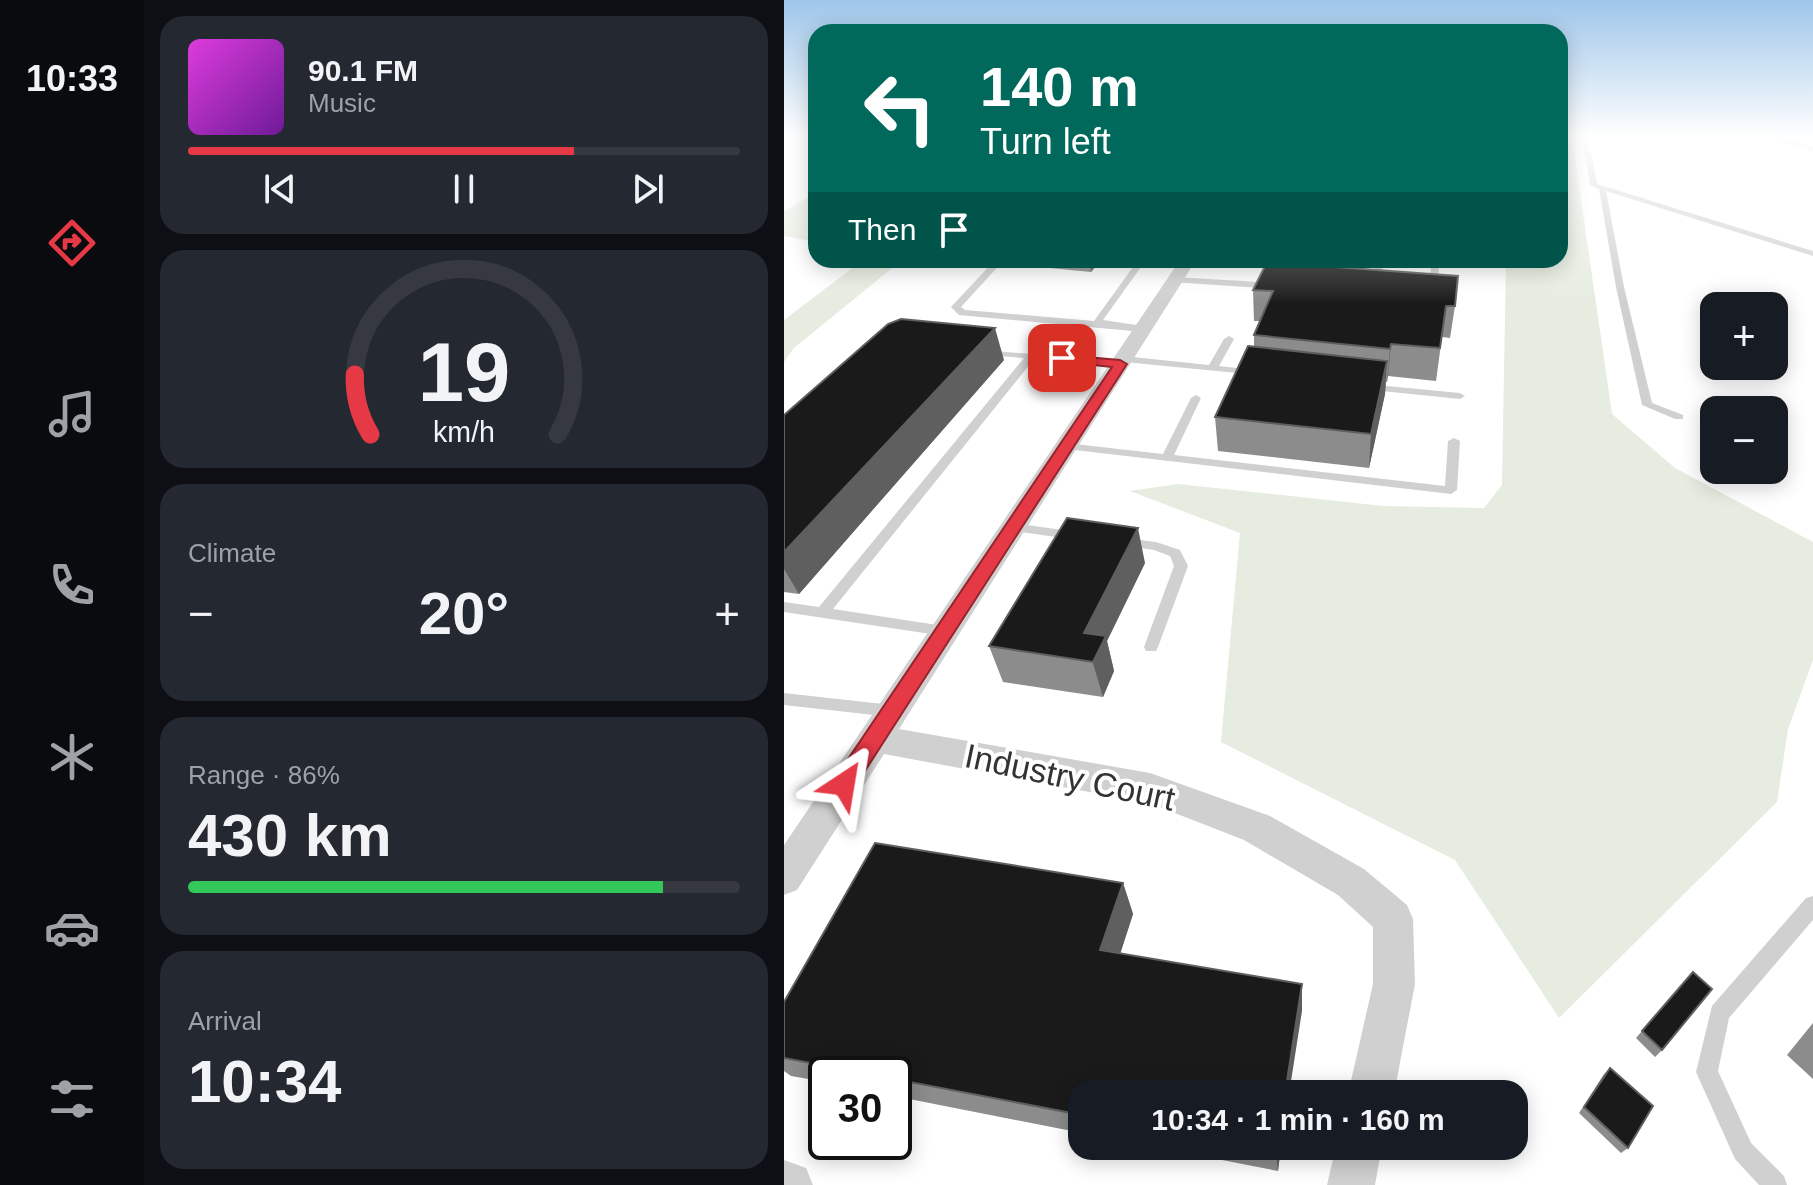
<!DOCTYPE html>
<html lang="en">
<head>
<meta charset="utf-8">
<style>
	body { margin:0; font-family:Arial,sans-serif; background:#242831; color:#f1f3f6; height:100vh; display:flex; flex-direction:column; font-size:30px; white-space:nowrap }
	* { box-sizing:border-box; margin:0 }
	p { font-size:26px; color:#9ea1a6 }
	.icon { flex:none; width:44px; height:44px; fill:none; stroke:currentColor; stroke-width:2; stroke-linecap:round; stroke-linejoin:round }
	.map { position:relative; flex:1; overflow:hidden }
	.sheet { display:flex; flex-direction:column; gap:16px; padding:16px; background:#0d0f14; width:640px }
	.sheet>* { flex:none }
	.guide { position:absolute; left:24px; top:24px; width:760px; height:244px; border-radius:24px; box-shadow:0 4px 20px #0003; background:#00695c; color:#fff; overflow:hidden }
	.tools { position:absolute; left:916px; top:292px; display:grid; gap:16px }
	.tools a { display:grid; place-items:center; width:88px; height:88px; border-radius:16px; background:#171b24; box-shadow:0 4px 20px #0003; font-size:40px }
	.speed { position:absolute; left:24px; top:1056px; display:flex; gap:16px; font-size:40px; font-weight:700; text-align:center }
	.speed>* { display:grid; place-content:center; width:104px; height:104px; border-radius:50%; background:#171b24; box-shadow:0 4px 20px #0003; line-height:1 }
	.speed .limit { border:4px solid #111; border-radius:12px; background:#fff; color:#111 }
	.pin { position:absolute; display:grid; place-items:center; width:68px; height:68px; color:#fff; margin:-34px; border-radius:16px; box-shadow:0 4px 12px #0006 }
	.me { position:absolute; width:88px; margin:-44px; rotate:33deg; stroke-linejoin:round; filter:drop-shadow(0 0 6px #0008) }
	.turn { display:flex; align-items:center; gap:28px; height:168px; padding:0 40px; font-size:36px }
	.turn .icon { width:104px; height:104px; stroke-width:2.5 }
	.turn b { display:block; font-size:56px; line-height:68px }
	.then { display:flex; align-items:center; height:76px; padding:0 40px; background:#0003; gap:16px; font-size:30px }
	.big { font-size:60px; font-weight:700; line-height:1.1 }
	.sheet .widget { flex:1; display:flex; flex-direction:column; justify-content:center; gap:12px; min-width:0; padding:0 28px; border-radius:24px; background:#242831 }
	.sheet .dial { align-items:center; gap:0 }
	.dial svg { height:208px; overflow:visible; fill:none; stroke:#363941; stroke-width:7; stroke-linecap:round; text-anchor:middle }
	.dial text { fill:#f1f3f6; stroke:none }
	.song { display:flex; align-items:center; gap:24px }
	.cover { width:96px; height:96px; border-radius:12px; background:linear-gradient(135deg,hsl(300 70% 55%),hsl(280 70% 35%)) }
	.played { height:8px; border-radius:4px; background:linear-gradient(90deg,#e63946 70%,#363941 70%) }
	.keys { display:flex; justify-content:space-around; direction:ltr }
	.heat { display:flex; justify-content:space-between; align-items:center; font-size:44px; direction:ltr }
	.charge { height:12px; border-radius:6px; background:linear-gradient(90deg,#34c759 86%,#363941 0) }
	.trip { position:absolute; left:284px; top:1080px; width:460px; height:80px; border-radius:24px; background:#171b24; box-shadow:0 4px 20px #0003; font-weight:700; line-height:80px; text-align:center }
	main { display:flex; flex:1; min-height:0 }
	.tabs { display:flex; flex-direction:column; width:144px; justify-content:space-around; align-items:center; background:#090b0e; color:#9ea1a6 }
	.tabs .icon { width:56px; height:56px }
	.tabs .on { color:#e63946 }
	.tabs b { font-size:36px; color:#f1f3f6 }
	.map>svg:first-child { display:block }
	.green { fill:#e6ecdf }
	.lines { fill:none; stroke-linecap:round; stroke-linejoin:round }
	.service { fill:#d0d0d0; fill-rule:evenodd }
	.minor { fill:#d0d0d0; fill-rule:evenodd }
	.wall { fill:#8c8c8c }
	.shaded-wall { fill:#5f5f5f }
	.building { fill:#1a1a1a; stroke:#5f5f5f; stroke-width:2 }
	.route { fill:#e63946; stroke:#96252e; stroke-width:2 }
	.labels { text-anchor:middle; stroke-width:8; stroke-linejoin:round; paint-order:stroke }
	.near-street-label { font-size:34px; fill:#333; stroke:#fff }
</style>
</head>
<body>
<main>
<nav class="tabs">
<b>10:33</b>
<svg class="icon on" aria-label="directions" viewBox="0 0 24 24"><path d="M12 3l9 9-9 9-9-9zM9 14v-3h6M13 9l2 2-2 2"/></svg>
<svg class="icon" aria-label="music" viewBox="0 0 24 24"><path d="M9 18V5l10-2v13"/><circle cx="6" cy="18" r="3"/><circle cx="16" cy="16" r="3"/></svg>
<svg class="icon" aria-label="phone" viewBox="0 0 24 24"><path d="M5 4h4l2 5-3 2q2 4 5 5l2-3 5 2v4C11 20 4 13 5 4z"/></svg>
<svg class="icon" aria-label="climate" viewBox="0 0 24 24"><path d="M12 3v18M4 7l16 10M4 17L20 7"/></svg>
<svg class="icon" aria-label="car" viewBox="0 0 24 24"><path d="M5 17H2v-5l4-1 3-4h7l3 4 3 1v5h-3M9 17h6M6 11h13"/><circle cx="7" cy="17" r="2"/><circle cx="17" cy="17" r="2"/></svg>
<svg class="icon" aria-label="filters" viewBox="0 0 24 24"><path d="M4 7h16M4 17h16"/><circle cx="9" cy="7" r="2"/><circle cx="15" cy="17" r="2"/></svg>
</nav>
<section class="sheet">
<div class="widget">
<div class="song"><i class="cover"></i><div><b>90.1 FM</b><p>Music</p></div></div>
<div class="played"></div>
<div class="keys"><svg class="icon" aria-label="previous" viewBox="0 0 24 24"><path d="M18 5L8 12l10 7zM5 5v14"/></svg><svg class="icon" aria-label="pause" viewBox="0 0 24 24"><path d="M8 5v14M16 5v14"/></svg><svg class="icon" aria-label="next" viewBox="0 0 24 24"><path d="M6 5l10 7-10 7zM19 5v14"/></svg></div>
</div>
<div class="widget dial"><svg viewBox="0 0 100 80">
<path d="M14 69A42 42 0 1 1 86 69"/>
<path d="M14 69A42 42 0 0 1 8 46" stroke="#e63946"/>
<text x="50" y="56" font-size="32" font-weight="700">19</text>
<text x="50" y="72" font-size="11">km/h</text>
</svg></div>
<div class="widget"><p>Climate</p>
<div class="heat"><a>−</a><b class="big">20°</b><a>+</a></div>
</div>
<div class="widget"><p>Range · 86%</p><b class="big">430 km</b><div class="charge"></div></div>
<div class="widget"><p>Arrival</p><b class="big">10:34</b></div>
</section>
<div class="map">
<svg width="1029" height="1185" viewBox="0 0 1029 1185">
	<rect width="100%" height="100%" fill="#fff"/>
	<path class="green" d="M 776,137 L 788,137 L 828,414 L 891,468 L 1029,542 L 1029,660 L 1004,729 L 993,802 L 775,1018 L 671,860 L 437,742 L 456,533 L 346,491 L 394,484 L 599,506 L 700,508 L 718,485 L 722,260 L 776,260 Z
		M 32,193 L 32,242 L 0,236 L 0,211 Z
		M 79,260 L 118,260 L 10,348 L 0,362 L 0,320 Z"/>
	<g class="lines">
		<path class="service" d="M 798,137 L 804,137 L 813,184 L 1029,251 L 1029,256 L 822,191 L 840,287 L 868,403 L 899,415 L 899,419 L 891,419 L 858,405 L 832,287 L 815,189 L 806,185 Z
			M 982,137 L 994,137 L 1029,147 L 1029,151 Z
			M 211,260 L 220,260 L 177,307 L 181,310 L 310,321 L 354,260 L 362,260 L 319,320 L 359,326 L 364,329 L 359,332 L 175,315 L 167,307 Z
			M 593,260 L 601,260 L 594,288 L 590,291 L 586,288 Z
			M 648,260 L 656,260 L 652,292 L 648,295 L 644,292 Z
			M 391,277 L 491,283 L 495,286 L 491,289 L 388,282 L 388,278 Z
			M 445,336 L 450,339 L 435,366 L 470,370 L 474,371 L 474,375 L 340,362 L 340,366 L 336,367 L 250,359 L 49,609 L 160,626 L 165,627 L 167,631 L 165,635 L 160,636 L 0,612 L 0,602 L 35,607 L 240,358 L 201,355 L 196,352 L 198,350 L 335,361 L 335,357 L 339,356 L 425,365 L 440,339 Z
			M 582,384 L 676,393 L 681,396 L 676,399 L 578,389 L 578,385 Z
			M 412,395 L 417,398 L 390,455 L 661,486 L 664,441 L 670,438 L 676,441 L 673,490 L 667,494 L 282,449 L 276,446 L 282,443 L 379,454 L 407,398 Z
			M 229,523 L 293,532 L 300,536 L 293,540 L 224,530 L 223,527 L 224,524 Z
			M 341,538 L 372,542 L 396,550 L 404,566 L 374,647 L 372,651 L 362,651 L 360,647 L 390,566 L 386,556 L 370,550 L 336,545 L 334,542 Z
			M 0,693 L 108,705 L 114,706 L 116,711 L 114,716 L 108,717 L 0,705 Z
			M 1029,896 L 1029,920 L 945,1018 L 934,1071 L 967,1143 L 1000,1176 L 1003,1185 L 975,1185 L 951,1159 L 912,1072 L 928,1006 L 1022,898 Z"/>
		<path class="minor" d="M 396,260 L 412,260 L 115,729 L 366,773 L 486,816 L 580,869 L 623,905 L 629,919 L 631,984 L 610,1094 L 564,1094 L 589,984 L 589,927 L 554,895 L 460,840 L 365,803 L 100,754 L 13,890 L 0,895 L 0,845 Z
			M 552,1146 L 598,1146 L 591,1185 L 543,1185 Z
			M 0,1160 L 22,1168 L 29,1185 L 0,1185 Z"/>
	</g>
	<path class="wall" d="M 243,260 L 317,260 L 307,272 L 245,266 Z
		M 469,290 L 671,306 L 666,338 L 658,337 L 652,381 L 604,376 L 603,382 L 602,382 L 601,394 L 585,468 L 434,451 L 431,417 L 470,347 L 470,335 L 476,321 L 470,321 Z
		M 220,360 L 15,594 L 0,592 L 0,415 Z
		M 361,563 L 323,641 L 330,671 L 319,697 L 219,682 L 205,646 Z
		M 339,883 L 349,914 L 336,954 L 518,984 L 518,1011 L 298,1094 L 298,1133 L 110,1096 L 110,1074 L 42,1074 L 42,1082 L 7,1076 L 0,1071 L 0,1002 Z
		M 909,972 L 878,1050 L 871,1057 L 852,1038 Z
		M 1029,1023 L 1029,1079 L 1003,1055 Z
		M 826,1068 L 844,1148 L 837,1153 L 795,1113 L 820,1074 Z
		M 366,1146 L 497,1146 L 494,1171 Z"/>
	<path class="shaded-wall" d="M 305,260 L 317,260 L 307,272 Z
		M 211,328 L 220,360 L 15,594 L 0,569 L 0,552 Z
		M 607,344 L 604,376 L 603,382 L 606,349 Z
		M 603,361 L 601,394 L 585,468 L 587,434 Z
		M 354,528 L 361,563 L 323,641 L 330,671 L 319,697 L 300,633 Z
		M 339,883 L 349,914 L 328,979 L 316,950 Z
		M 518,984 L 518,1011 L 505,1094 L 501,1094 Z
		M 493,1146 L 497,1146 L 494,1171 L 492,1153 Z"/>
	<path class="building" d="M 483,262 L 674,276 L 671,306 L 662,306 L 656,348 L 607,344 L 606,349 L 470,335 L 489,291 L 469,290 Z
		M 117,319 L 211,328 L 0,552 L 0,415 L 104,324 Z
		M 464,346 L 603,361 L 587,434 L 431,417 Z
		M 283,518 L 354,528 L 300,633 L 322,636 L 309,662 L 205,646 Z
		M 91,843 L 339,883 L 316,950 L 518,984 L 501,1094 L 298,1094 L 298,1115 L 110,1079 L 110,1074 L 85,1074 L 0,1058 L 0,1002 Z
		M 909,972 L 928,989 L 878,1050 L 858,1031 Z
		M 826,1068 L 869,1106 L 844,1148 L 800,1107 Z
		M 456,1146 L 493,1146 L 492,1153 Z"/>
	<linearGradient id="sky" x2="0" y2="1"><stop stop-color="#9ec6ea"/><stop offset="0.45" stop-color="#fff"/><stop offset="1" stop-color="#fff" stop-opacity="0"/></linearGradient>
	<rect width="1029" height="303" fill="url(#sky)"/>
	<path class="route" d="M 278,355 L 336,360 L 343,364 L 68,791 L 60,794 L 52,791 L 49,784 L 52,777 L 328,367 L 273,361 L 271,358 Z"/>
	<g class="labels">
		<g class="near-street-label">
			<text transform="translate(286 777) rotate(12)" y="12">Industry Court</text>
		</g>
	</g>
</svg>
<div class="tools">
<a>+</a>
<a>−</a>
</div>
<div class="speed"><div class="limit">30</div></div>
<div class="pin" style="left:278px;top:358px;background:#d93025"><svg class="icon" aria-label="arrive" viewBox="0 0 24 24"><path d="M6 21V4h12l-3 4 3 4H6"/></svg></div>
<svg class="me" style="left:60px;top:784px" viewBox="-20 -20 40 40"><path d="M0-17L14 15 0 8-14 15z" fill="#e63946" stroke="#fff" stroke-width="4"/></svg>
<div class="trip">10:34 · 1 min · 160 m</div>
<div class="guide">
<div class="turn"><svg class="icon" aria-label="left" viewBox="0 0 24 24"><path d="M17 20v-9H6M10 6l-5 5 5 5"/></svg><div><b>140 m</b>Turn left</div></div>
<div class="then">Then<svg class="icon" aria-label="arrive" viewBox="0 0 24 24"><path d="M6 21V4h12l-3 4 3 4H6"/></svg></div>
</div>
</div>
</main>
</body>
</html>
